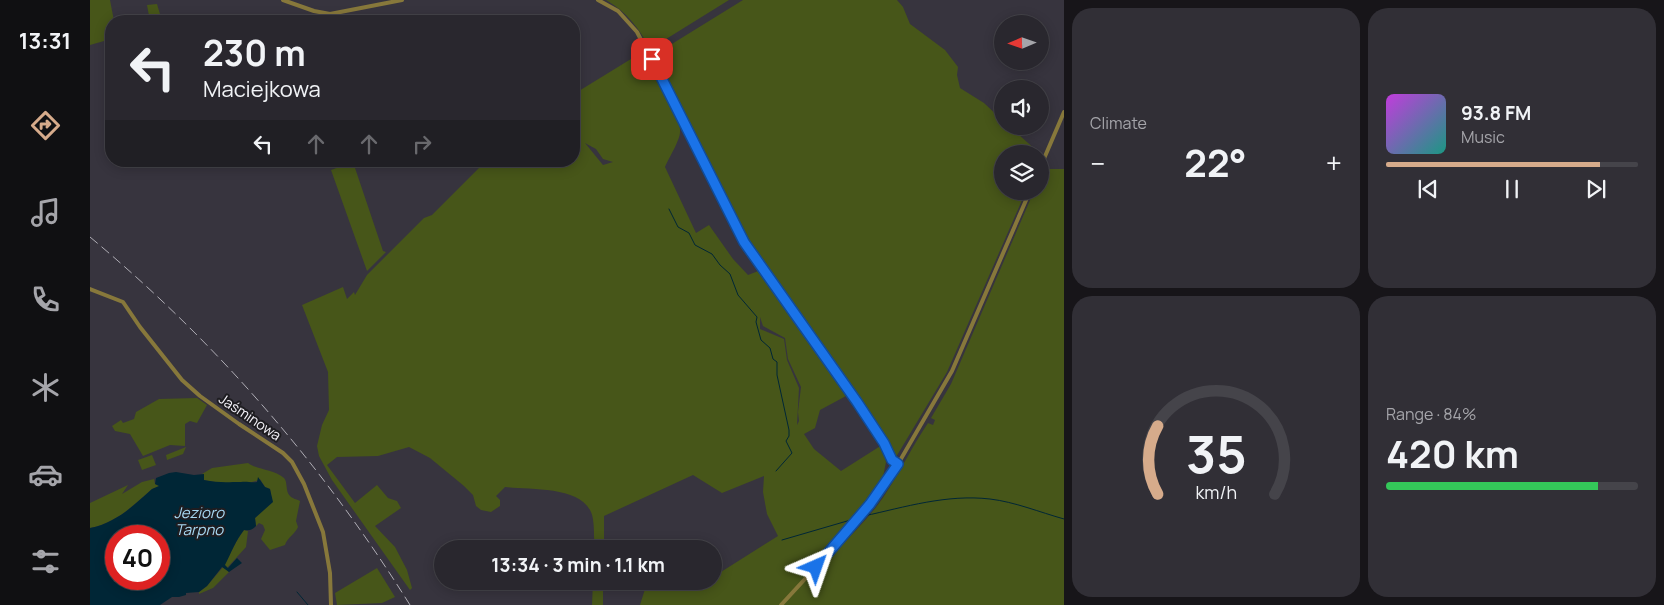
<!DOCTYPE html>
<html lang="en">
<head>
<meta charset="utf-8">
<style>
	body { margin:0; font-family:Manrope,sans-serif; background:#312f36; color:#f1f3f6; height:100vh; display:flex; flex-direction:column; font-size:19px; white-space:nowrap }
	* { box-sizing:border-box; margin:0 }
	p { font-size:16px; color:#a5a5aa }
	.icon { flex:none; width:28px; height:28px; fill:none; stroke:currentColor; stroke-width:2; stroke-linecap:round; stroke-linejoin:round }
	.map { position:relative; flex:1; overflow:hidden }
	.sheet { display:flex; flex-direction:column; gap:8px; padding:8px; background:#171519; width:600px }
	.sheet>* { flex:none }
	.hud { position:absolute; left:15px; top:15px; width:475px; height:152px; border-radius:20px; box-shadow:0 2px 12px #0003,0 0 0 1px #45444a; background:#29272e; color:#f1f3f6; overflow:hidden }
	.needle { width:32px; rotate:268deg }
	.controls { position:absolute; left:904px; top:15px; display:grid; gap:10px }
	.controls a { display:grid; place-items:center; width:55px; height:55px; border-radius:50%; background:#29272e; box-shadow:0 2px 12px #0003,0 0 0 1px #45444a; font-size:25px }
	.speed { position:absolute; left:15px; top:525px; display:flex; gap:10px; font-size:25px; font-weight:700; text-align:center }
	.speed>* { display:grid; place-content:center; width:65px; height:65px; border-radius:50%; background:#29272e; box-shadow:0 2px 12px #0003,0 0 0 1px #45444a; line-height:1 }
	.speed .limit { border:8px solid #d22; background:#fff; color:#111 }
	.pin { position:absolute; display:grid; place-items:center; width:42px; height:42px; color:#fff; margin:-21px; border-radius:10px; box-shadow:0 2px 8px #0006 }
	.me { position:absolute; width:55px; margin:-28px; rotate:43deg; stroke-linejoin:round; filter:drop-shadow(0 0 4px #0008) }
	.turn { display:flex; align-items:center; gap:18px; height:105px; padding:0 15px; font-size:22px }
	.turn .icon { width:65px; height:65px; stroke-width:2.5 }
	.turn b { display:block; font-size:35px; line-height:42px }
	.lanes { display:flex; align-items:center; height:48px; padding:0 15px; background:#0003; justify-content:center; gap:25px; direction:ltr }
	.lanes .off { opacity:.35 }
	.big { font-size:38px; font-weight:700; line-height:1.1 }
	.sheet .widget { flex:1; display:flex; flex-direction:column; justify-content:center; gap:8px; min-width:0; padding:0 18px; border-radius:20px; background:#312f36 }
	.sheet .dial { align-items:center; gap:0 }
	.dial svg { height:130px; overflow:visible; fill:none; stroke:#45444a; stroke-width:7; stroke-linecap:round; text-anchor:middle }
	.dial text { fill:#f1f3f6; stroke:none }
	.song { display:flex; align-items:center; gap:15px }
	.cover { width:60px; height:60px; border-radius:8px; background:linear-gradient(135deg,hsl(290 70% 55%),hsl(170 70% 35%)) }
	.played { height:5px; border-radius:2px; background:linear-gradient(90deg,#d6ab8b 85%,#45444a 85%) }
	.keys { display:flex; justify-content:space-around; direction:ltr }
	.heat { display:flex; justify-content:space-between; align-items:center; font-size:28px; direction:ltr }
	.charge { height:8px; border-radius:4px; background:linear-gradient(90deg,#34c759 84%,#45444a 0) }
	.sheet .tiles { flex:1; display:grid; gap:8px; grid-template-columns:repeat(2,1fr) }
	.trip { position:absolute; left:344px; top:540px; width:288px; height:50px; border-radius:25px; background:#29272e; box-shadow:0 2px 12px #0003,0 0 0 1px #45444a; font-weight:700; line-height:50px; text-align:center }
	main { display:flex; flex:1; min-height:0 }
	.tabs { display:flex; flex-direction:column; width:90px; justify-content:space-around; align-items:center; background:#101012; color:#a5a5aa }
	.tabs .icon { width:35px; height:35px }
	.tabs .selected { color:#d6ab8b }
	.tabs b { font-size:22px; color:#f1f3f6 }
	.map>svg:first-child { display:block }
	.green { fill:#475619; fill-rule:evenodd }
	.water { fill:#002636; fill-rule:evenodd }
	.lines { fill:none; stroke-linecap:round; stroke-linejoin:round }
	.stream { stroke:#002636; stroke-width:1 }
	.minor { stroke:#87783b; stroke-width:4 }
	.rail { stroke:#afadb5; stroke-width:1; stroke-dasharray:10 5; stroke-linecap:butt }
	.route-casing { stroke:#114b97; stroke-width:12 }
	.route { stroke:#1a73e8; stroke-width:9 }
	.labels { text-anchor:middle; stroke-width:4; stroke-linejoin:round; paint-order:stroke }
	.street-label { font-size:14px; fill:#f5f3fa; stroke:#1e1d21 }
	.water-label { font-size:15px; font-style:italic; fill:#a7d8f2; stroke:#1e1d21 }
</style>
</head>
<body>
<main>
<nav class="tabs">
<b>13:31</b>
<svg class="icon selected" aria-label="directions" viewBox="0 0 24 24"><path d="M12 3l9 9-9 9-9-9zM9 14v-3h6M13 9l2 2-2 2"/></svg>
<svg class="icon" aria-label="music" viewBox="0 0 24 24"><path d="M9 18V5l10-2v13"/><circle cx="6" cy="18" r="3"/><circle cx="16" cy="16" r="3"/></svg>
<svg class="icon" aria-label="phone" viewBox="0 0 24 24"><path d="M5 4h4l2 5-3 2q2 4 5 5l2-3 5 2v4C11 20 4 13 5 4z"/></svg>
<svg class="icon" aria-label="climate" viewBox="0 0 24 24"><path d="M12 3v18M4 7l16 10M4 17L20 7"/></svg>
<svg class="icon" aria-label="car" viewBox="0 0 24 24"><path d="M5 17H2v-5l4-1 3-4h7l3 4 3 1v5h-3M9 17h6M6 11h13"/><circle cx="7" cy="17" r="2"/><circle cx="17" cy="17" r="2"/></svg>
<svg class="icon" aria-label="filters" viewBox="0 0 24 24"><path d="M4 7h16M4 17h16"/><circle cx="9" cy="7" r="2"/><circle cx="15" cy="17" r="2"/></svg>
</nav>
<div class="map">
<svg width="974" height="605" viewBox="0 0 974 605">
	<rect width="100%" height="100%" fill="#37343e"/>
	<path class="green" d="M 0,0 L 20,0 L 24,21 L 21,21 L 21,39 L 0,45 Z
		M 516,0 L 639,0 L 560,49 C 549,28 537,12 516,0 Z
		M 653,0 L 807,0 L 813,7 L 820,24 L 855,50 L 868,67 L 867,75 L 870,88 L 894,103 L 912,120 L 912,126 L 919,126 L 947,151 L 947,154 L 912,154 L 912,191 L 936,191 L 857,372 L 806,457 L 800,444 L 649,229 L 598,121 L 564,55 Z
		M 67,4 L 72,21 L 60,21 L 57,5 Z
		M 554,51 C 563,67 592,114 590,132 C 590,140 579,158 575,167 L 606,233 L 619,225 L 643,259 L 658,275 L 671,270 L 756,396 L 730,410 L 725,428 L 714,434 L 724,449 L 751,471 L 792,445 L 796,462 L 793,477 L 770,510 L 794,494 L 750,542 L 753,544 C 767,529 785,511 796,493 C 811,470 823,445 838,423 L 843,425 L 845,420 L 841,418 L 861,384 L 944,191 L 950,191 L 950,178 L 954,169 L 974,169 L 974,605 L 550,605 L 555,589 L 544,581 L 574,581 L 600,591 L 616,581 L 622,581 L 623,577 L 688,536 L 677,514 L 673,492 L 674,476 L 632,493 L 603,475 L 514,516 L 514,549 L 504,549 C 504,538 505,518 500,510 C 487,486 438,490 415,487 L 406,496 L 410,500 L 410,506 L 401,512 L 391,510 L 386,506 L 383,495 L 374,486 L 340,458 L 319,447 L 288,456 L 247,457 L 237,465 L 265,503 L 287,485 L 298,498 L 307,501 L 311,508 L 285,526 L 305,547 L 317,570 L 322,588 L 320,590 L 242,480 L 229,456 L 227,446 L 232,425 L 239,410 L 238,372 L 212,305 L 253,287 L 257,299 L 264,292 L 265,295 L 277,275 L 334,218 L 342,215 L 396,161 L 484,161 L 484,94 ZM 495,143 L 506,149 L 513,159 L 523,162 L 513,165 ZM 670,317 L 673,326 L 695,338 L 698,359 L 711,387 L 708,412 L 709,421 L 707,425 L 709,388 L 697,360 L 694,339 L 670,329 Z
		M 263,162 L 293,251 L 296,252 L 277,271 L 241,170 Z
		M 107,398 L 117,405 L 107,423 L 100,421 L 95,424 L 95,446 L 80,445 L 53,456 L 40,434 L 25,431 L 22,426 L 31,420 L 33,423 L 44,419 L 46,412 L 69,399 Z
		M 96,447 L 93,454 L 77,460 L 76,455 Z
		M 62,455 L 66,465 L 52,470 L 48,460 Z
		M 158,463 C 167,470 183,469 194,478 C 198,482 195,491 200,496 C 203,499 206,499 210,501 L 206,521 L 208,527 C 205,534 197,538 195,545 L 180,550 L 171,539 L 175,530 L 173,525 L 169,523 L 166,526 L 165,518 L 182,502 L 180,489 L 175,487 L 170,479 C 161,486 125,483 113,480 L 112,474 L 122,468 Z
		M 64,479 L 65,484 L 70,486 L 62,489 C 43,506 26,523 0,528 L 0,503 L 38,485 L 32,494 L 52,482 Z
		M 154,530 L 158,531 L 156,547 L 137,568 L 134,565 C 141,553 146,540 154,530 Z
		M 133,567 L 139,572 L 123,588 L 109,594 L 109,592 L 117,586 Z
		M 287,568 L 305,597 L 292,603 L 247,605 L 245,593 Z
		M 503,581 L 513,581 L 513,605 L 502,605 Z"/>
	<path class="water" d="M 86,472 L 104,475 L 114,474 L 114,480 C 128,483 137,482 151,482 C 157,481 161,483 167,482 L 168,477 L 175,487 L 180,489 L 183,502 L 165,518 L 166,526 C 162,530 160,531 154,530 C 146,540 141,553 135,565 L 138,568 L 147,558 L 152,563 L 139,572 L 132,567 L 117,586 L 109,592 L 96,593 L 96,595 L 89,597 L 82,597 L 70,605 L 0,605 L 0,528 C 26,523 43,506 62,489 L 69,486 L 65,484 L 66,478 L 79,473 ZM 26,536 L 69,536 L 69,579 L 26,579 Z"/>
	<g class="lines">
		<path class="stream" d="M 579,209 L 588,227 L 599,233 L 605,245 L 622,254 L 630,265 L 640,274 L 648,295 L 667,317 L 666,322 L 671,340 L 680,348 L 683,359 L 687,362 L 687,375 L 699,430 L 699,436 L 696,441 L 702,453 L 686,471
			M 774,516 C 815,507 857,494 900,499 C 925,502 949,512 974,519
			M 692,540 L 764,519
			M 207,592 L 218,605"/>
		<path class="minor" d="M 193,0 L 224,11 L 240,14 L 312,0
			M 508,0 L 528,11 L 547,32 L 618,169 L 654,242 L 767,402 L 794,443 L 802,460 L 808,464
			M 950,168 L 974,112
			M 0,289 L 33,302 L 50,327 L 92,380 L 110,396 L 149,424 L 193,453 L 202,462 L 214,484 L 233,532 L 240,573 L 241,605
			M 691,605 L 749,542 L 780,505 L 808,464 L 862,371 L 940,191"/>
		<path class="rail" d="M 0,237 C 127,343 232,464 320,605"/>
	</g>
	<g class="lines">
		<defs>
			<path id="route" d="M 562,59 L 654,242 L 767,402 L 794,443 L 802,460 L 808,464 L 780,504 L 726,567"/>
		</defs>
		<use href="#route" class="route-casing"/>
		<use href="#route" class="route"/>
	</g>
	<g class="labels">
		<g class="street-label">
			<text transform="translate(160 417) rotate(34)" y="5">Jaśminowa</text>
		</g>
		<g class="water-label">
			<text x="109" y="518">Jezioro<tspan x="109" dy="17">Tarpno</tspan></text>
		</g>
	</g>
</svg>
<div class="controls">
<a><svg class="needle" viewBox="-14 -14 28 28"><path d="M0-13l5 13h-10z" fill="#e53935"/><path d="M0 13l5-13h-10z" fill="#a5a5aa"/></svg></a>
<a><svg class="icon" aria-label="sound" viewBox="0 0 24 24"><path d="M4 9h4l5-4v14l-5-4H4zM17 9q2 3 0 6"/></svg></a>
<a><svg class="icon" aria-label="layers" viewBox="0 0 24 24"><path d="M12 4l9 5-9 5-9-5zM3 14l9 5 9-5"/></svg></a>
</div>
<div class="speed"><div class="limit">40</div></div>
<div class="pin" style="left:562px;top:59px;background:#d93025"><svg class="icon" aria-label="arrive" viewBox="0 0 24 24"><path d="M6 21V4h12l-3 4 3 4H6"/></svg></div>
<svg class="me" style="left:726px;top:567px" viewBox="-20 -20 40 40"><path d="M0-17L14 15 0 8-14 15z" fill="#1a73e8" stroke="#fff" stroke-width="4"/></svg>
<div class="trip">13:34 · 3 min · 1.1 km</div>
<div class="hud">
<div class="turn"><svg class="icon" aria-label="left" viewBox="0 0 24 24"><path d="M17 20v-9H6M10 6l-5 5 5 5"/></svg><div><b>230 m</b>Maciejkowa</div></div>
<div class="lanes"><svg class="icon" aria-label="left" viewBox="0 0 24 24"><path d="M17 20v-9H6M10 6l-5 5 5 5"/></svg><svg class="icon off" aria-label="ahead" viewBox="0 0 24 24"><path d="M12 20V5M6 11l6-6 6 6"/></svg><svg class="icon off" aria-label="ahead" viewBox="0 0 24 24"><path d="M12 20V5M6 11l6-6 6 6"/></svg><svg class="icon off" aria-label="right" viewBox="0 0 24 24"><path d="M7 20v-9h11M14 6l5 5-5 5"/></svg></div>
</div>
</div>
<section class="sheet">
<div class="tiles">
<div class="widget"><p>Climate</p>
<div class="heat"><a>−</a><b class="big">22°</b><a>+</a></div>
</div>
<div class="widget">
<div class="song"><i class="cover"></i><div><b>93.8 FM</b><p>Music</p></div></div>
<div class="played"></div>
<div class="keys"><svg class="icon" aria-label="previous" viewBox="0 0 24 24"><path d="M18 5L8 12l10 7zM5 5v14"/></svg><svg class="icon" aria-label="pause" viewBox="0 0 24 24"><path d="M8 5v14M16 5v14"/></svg><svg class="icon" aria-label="next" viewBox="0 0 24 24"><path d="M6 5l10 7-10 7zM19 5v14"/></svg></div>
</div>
<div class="widget dial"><svg viewBox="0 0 100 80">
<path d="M14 69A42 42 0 1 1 86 69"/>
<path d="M14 69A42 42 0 0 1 14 27" stroke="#d6ab8b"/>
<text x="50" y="56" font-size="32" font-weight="700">35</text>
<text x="50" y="72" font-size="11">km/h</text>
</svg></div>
<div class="widget"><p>Range · 84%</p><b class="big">420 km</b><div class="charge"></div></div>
</div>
</section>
</main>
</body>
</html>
